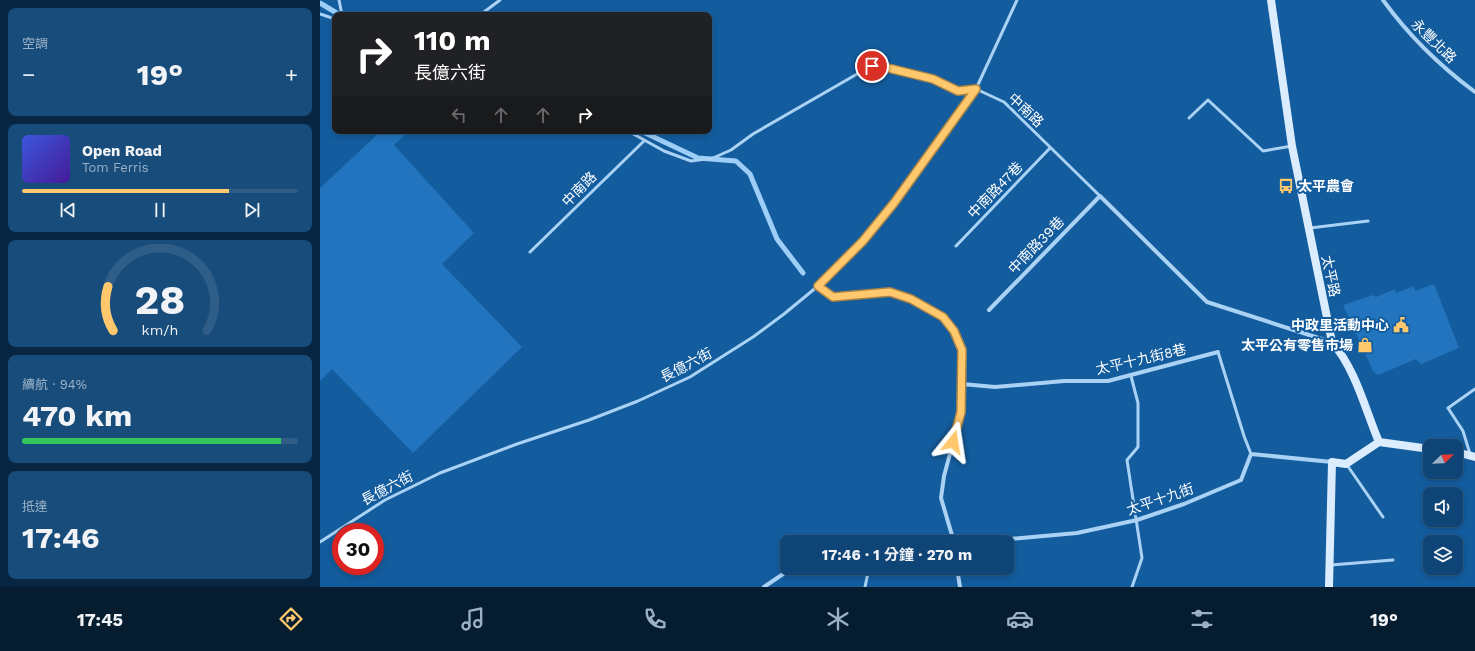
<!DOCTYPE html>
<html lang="zh-TW">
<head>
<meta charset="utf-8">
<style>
	body { margin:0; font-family:"Work Sans","Noto Sans TC",sans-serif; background:#174c7b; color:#f1f3f6; height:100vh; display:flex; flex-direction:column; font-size:15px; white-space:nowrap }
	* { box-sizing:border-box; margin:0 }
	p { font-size:13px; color:#9bb1c5 }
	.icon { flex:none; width:22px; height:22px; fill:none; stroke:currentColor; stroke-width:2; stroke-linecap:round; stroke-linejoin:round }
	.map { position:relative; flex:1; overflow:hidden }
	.details { display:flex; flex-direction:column; gap:8px; padding:8px; background:#082641; width:320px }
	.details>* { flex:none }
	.hud { position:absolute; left:12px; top:12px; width:380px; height:122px; border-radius:8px; box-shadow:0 2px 6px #0003,0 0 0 1px #2e5d88; background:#202124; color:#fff; overflow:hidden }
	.needle { width:26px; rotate:67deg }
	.fabs { position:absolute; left:1103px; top:439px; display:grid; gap:8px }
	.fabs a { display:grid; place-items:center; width:40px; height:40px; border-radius:8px; background:#0e4576; box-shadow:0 2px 6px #0003,0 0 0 1px #2e5d88; font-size:20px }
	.speed { position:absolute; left:12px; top:523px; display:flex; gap:8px; font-size:20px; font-weight:700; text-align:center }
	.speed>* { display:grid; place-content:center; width:52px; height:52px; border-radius:50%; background:#0e4576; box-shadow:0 2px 6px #0003,0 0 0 1px #2e5d88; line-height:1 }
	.speed .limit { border:6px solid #d22; background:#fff; color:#111 }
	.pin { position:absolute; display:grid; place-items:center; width:34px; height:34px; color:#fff; margin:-17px; border:2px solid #fff; border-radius:50%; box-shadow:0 1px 4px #0007 }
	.me { position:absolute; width:44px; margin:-22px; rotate:15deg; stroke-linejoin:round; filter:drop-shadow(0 0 3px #0008) }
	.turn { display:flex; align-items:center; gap:14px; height:84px; padding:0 16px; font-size:18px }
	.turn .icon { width:52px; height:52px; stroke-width:2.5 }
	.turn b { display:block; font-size:28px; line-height:34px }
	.lanes { display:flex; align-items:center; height:38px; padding:0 16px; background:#0003; justify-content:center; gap:20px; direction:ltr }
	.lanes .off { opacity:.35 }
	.big { font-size:30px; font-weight:700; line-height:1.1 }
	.details .tile { flex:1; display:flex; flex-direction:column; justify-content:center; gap:6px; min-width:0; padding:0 14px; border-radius:8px; background:#174c7b }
	.details .dial { align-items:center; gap:0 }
	.dial svg { height:104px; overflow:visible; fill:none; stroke:#2e5d88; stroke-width:7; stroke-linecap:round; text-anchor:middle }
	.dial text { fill:#f1f3f6; stroke:none }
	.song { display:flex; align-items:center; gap:12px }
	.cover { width:48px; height:48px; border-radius:6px; background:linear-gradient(135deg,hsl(230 70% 55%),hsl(260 70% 35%)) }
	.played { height:4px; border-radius:2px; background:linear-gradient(90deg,#ffc86d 75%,#2e5d88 75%) }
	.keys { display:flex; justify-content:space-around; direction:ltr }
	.heat { display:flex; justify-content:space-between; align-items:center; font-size:22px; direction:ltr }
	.charge { height:6px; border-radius:3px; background:linear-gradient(90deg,#34c759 94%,#2e5d88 0) }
	.trip { position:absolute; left:460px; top:535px; width:234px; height:40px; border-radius:8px; background:#0e4576; box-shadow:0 2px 6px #0003,0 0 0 1px #2e5d88; font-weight:700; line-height:40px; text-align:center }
	.menu { display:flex; height:64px; justify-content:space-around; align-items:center; background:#061c2f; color:#9bb1c5 }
	.menu .icon { width:28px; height:28px }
	.menu .current { color:#ffc86d }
	.menu b { font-size:18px; color:#f1f3f6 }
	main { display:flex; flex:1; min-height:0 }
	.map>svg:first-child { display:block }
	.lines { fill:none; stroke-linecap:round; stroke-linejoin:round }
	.stream { stroke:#9ccef7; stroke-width:5 }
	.building { fill:#2174bd }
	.lane { stroke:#aad2f4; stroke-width:3 }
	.street { stroke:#aad2f4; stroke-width:4 }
	.secondary { stroke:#daecfd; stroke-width:8 }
	.route-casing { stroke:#a68247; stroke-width:10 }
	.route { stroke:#ffc86d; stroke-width:7 }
	.labels { text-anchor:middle; stroke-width:4; stroke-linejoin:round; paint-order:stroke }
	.street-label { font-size:14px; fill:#fff; stroke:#135c9e }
	.poi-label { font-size:14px; font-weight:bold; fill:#fff; stroke:#135c9e; text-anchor:end }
</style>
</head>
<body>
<main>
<section class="details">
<div class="tile"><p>空調</p>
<div class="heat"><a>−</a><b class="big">19°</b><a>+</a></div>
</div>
<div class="tile">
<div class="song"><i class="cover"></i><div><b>Open Road</b><p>Tom Ferris</p></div></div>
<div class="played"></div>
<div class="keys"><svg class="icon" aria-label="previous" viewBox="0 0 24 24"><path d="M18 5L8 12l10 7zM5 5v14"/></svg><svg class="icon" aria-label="pause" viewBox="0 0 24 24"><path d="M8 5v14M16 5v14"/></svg><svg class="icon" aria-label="next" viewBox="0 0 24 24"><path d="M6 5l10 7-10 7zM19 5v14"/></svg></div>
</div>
<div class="tile dial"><svg viewBox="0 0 100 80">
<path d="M14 69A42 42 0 1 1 86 69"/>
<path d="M14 69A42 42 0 0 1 10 35" stroke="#ffc86d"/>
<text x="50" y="56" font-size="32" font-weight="700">28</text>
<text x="50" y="72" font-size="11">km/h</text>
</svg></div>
<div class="tile"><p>續航 · 94%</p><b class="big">470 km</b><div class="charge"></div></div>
<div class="tile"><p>抵達</p><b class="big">17:46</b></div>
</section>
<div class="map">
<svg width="1155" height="587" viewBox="0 0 1155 587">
	<rect width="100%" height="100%" fill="#135c9e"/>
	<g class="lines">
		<path class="stream" d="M 0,3 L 20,15
			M 321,131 L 378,158 L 416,161 L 430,174 L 457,239 L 483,273"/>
	</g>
	<path class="building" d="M 61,131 L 89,131 L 74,145 L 154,233 L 122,264 L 202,347 L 93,453 L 12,369 L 0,381 L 0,188 Z
		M 1114,284 L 1139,348 L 1101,364 L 1096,359 L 1058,375 L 1053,371 L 1023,305 L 1053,295 L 1056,297 L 1075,289 L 1076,293 L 1094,286 L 1095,291 Z"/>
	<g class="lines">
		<path class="lane" d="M 19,0 L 22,15
			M 0,14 L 15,19
			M 160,15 L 180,0
			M 869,118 L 888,100 L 943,151 L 972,146
			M 308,131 L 344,151 L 371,161 L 393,158 L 411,150 L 433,134 L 551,66 L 564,67 L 613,79 L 638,91 L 656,89 L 684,102 L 780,196
			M 990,228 L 1048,221
			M 636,246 L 730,148
			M 210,252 L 324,141
			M 498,286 L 513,297 L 570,293 L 591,299 L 623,317 L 634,331 L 642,350 L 642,384
			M 898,352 L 924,436 L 931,454
			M 811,376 L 818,403 L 818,447 L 807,460 L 822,558 L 812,587
			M 1150,454 L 1143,431 L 1128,408 L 1155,389
			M 1027,465 L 1063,517
			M 0,542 L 65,500 L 120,473 L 197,444 L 269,420 L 318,401 L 370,377 L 433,337 L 464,314 L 498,286 L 543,241 L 601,166 L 656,89 L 697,0
			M 1011,565 L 1073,560
			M 545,587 L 549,568"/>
		<path class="street" d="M 1063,0 C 1089,36 1120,66 1155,92
			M 669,310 L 780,196 L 887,302 L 1011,342
			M 634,542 L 621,498 L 624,476 L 641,413 L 642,384 L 675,387 L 744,381 L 788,381 L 898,352
			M 656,542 L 757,533 L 817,520 L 864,504 L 921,480 L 931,454 L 1012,462
			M 637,568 L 640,587
			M 444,587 L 469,570 L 482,568"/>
		<path class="secondary" d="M 951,0 L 972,146 L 1012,342 C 1036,370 1045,409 1059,442
			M 1059,442 L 1110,449
			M 1136,452 L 1155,457
			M 1009,587 L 1012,462 L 1026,464 L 1059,442"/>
	</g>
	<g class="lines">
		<defs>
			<path id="route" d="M 552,66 L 564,67 L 613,79 L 638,91 L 656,89 L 574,203 L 543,241 L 498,286 L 513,297 L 570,292 L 591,299 L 623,317 L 634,331 L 642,350 L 641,412 L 633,442"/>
		</defs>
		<use href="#route" class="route-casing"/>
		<use href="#route" class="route"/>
	</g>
	<defs>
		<symbol id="bus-bare" viewBox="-9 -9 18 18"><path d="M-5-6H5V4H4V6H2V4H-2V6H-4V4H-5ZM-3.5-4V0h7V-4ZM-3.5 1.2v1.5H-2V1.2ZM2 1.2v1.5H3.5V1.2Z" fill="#ffc86d" stroke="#135c9e" stroke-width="2.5" paint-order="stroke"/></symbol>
		<symbol id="civic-bare" viewBox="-9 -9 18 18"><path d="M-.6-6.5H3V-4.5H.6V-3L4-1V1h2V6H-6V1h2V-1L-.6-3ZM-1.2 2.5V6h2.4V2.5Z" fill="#ffc86d" stroke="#135c9e" stroke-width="2.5" paint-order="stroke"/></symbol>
		<symbol id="shop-bare" viewBox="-9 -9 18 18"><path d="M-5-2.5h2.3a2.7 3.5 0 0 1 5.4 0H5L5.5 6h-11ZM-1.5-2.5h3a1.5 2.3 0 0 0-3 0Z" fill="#ffc86d" stroke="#135c9e" stroke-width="2.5" paint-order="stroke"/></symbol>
	</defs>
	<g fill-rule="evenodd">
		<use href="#bus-bare" x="955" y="175" width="22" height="22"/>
		<use href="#civic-bare" x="1070" y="314" width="22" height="22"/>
		<use href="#shop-bare" x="1034" y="334" width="22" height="22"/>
	</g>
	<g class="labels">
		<g class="street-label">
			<text transform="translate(1114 41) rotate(44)" y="5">永豐北路</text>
			<text transform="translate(706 110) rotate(43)" y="5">中南路</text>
			<text transform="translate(259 189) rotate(-45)" y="5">中南路</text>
			<text transform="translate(675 190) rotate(-46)" y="5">中南路47巷</text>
			<text transform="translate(716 245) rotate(-46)" y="5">中南路39巷</text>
			<text transform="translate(1011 276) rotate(78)" y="5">太平路</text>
			<text transform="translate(821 359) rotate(-13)" y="5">太平十九街8巷</text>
			<text transform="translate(366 365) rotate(-28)" y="5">長億六街</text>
			<text transform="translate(67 488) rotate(-28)" y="5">長億六街</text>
			<text transform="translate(840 499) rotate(-19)" y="5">太平十九街</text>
		</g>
		<g class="poi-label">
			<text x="978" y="191" text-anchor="start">太平農會</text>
			<text x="1069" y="330">中政里活動中心</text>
			<text x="1033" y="350">太平公有零售市場</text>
		</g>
	</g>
</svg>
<div class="fabs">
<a><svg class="needle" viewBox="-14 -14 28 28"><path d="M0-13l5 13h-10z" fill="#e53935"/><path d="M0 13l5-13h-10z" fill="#9bb1c5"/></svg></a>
<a><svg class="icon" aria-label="sound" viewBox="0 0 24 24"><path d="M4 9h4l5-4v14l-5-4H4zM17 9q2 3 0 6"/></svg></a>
<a><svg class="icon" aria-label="layers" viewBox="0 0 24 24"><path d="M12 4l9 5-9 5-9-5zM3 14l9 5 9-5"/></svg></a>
</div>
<div class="speed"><div class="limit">30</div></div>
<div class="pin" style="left:552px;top:66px;background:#d93025"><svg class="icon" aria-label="arrive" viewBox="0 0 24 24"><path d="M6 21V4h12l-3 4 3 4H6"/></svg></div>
<svg class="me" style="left:633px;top:442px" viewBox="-20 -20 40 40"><path d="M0-17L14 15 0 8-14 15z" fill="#ffc86d" stroke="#fff" stroke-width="4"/></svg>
<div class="trip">17:46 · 1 分鐘 · 270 m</div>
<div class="hud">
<div class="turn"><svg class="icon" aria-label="right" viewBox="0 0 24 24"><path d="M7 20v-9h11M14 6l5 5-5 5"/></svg><div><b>110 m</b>長億六街</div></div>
<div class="lanes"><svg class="icon off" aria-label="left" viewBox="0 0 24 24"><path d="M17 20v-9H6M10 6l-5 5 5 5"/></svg><svg class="icon off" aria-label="ahead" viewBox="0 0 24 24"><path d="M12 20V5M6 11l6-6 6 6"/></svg><svg class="icon off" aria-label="ahead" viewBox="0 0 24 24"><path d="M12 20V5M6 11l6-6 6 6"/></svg><svg class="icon" aria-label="right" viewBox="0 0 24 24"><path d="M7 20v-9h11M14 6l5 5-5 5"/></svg></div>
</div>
</div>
</main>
<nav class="menu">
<b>17:45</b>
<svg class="icon current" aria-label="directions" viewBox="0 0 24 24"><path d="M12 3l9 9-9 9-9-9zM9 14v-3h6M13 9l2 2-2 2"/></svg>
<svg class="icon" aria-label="music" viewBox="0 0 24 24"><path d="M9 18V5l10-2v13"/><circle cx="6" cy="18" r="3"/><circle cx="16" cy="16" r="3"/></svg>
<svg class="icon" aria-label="phone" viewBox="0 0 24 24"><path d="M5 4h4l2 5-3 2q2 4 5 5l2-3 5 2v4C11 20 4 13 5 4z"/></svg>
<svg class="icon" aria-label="climate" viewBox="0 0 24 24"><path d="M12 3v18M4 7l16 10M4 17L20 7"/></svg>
<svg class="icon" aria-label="car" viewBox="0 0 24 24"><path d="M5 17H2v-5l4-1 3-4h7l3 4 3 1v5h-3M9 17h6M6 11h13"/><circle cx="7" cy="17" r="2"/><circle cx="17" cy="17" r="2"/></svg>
<svg class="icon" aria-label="filters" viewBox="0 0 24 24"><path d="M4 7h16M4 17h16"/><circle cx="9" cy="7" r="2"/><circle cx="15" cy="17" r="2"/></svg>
<b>19°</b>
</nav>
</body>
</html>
